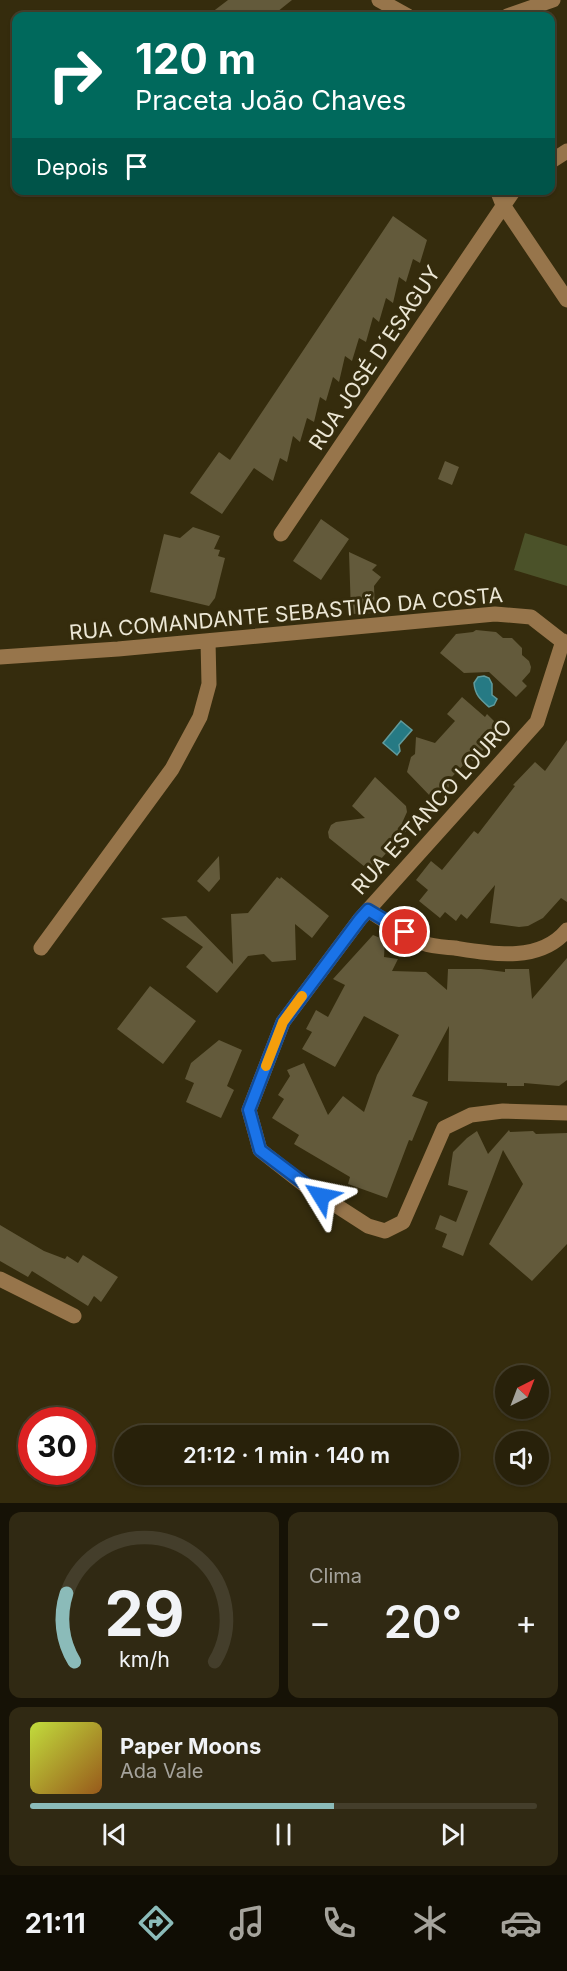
<!DOCTYPE html>
<html lang="pt">
<head>
<meta charset="utf-8">
<style>
	body { margin:0; font-family:Inter,sans-serif; background:#302913; color:#f1f3f6; height:100vh; display:flex; flex-direction:column; font-size:22px; white-space:nowrap }
	* { box-sizing:border-box; margin:0 }
	p { font-size:20px; color:#a5a39c }
	.icon { flex:none; width:33px; height:33px; fill:none; stroke:currentColor; stroke-width:2; stroke-linecap:round; stroke-linejoin:round }
	.map { position:relative; height:1503px; overflow:hidden }
	.drawer { display:flex; flex-direction:column; gap:9px; padding:9px; background:#161206; flex:1 }
	.drawer>* { flex:none }
	.banner { position:absolute; left:12px; top:12px; width:543px; height:183px; border-radius:12px; box-shadow:0 2px 4px #0004,0 0 0 2px #443e2b; background:#00695c; color:#fff; overflow:hidden }
	.needle { width:39px; rotate:42deg }
	.tools { position:absolute; left:495px; top:1365px; display:grid; gap:12px }
	.tools a { display:grid; place-items:center; width:54px; height:54px; border-radius:50%; background:#28210a; box-shadow:0 2px 4px #0004,0 0 0 2px #443e2b; font-size:30px }
	.speed { position:absolute; left:18px; top:1407px; display:flex; gap:12px; font-size:30px; font-weight:700; text-align:center }
	.speed>* { display:grid; place-content:center; width:78px; height:78px; border-radius:50%; background:#28210a; box-shadow:0 2px 4px #0004,0 0 0 2px #443e2b; line-height:1 }
	.speed .limit { border:9px solid #d22; background:#fff; color:#111 }
	.pin { position:absolute; display:grid; place-items:center; width:51px; height:51px; color:#fff; margin:-26px; border:3px solid #fff; border-radius:50%; box-shadow:0 2px 6px #0007 }
	.me { position:absolute; width:66px; margin:-33px; rotate:305deg; stroke-linejoin:round; filter:drop-shadow(0 0 4px #0008) }
	.turn { display:flex; align-items:center; gap:21px; height:126px; padding:0 24px; font-size:27px }
	.turn .icon { width:78px; height:78px; stroke-width:2.5 }
	.turn b { display:block; font-size:42px; line-height:51px }
	.then { display:flex; align-items:center; height:57px; padding:0 24px; background:#0003; gap:12px; font-size:22px }
	.big { font-size:45px; font-weight:600; line-height:1.1 }
	.drawer .tile { flex:1; display:flex; flex-direction:column; justify-content:center; gap:9px; min-width:0; padding:0 21px; border-radius:12px; background:#302913 }
	.drawer .dial { align-items:center; gap:0 }
	.dial svg { height:156px; overflow:visible; fill:none; stroke:#443e2b; stroke-width:7; stroke-linecap:round; text-anchor:middle }
	.dial text { fill:#f1f3f6; stroke:none }
	.song { display:flex; align-items:center; gap:18px }
	.cover { width:72px; height:72px; border-radius:9px; background:linear-gradient(135deg,hsl(70 70% 55%),hsl(30 70% 35%)) }
	.played { height:6px; border-radius:3px; background:linear-gradient(90deg,#8bbbb9 60%,#443e2b 60%) }
	.keys { display:flex; justify-content:space-around; direction:ltr }
	.heat { display:flex; justify-content:space-between; align-items:center; font-size:33px; direction:ltr }
	.drawer .tiles { flex:1; display:grid; gap:9px; grid-template-columns:1fr 1fr }
	.tile:last-child { grid-column:span 2 }
	.trip { position:absolute; left:114px; top:1425px; width:345px; height:60px; border-radius:30px; background:#28210a; box-shadow:0 2px 4px #0004,0 0 0 2px #443e2b; font-weight:600; line-height:60px; text-align:center }
	.dock { display:flex; height:96px; justify-content:space-around; align-items:center; background:#100d04; color:#a5a39c }
	.dock .icon { width:42px; height:42px }
	.dock .selected { color:#8bbbb9 }
	.dock b { font-size:27px; color:#f1f3f6 }
	.map>svg:first-child { display:block }
	.green { fill:#4b5229 }
	.water { fill:#267a84; stroke:#619b9c; stroke-width:1.5 }
	.building { fill:#635a3b }
	.lines { fill:none; stroke-linecap:round; stroke-linejoin:round }
	.minor { stroke:#97754b; stroke-width:15 }
	.route-casing { stroke:#114b97; stroke-width:15 }
	.route { stroke:#1a73e8; stroke-width:10 }
	.slow { stroke:#f59e0b; stroke-width:10 }
	.labels { text-anchor:middle; stroke-width:6; stroke-linejoin:round; paint-order:stroke }
	.street-label { font-size:21px; fill:#ece7d5; stroke:#352c0d }
</style>
</head>
<body>
<div class="map">
<svg width="567" height="1503" viewBox="0 0 567 1503">
	<rect width="100%" height="100%" fill="#352c0d"/>
	<path class="green" d="M 525,533 L 567,546 L 567,586 L 514,570 Z"/>
	<path class="water" d="M 484,676 L 489,678 L 492,684 L 492,695 L 497,699 L 494,705 L 489,707 C 480,699 475,695 474,683 L 478,677 Z
		M 401,721 L 412,730 L 399,745 L 400,751 L 397,755 L 383,743 Z"/>
	<path class="building" d="M 228,0 L 292,0 L 272,16 L 207,16 Z
		M 393,216 L 427,240 L 420,263 L 413,259 L 406,282 L 399,277 L 393,303 L 386,298 L 379,322 L 373,317 L 366,342 L 359,338 L 352,361 L 345,356 L 339,382 L 333,377 L 326,401 L 320,397 L 314,422 L 307,418 L 300,442 L 293,436 L 287,462 L 280,458 L 273,481 L 254,468 L 222,514 L 190,493 L 219,452 L 230,460 Z
		M 445,461 L 459,467 L 452,485 L 438,479 Z
		M 321,519 L 349,539 L 321,580 L 293,561 Z
		M 193,527 L 220,536 L 214,549 L 220,550 L 218,556 L 225,558 L 215,598 L 209,606 L 150,592 L 164,534 L 180,538 Z
		M 349,552 L 377,565 L 372,570 L 381,577 L 374,586 L 375,613 L 351,614 Z
		M 476,630 L 496,632 L 503,638 L 512,638 L 522,648 L 522,655 L 529,661 L 531,667 L 530,672 L 522,681 L 527,686 L 516,697 L 489,672 L 464,673 L 440,653 L 456,634 L 473,632 Z
		M 462,697 L 485,717 L 487,714 L 499,726 L 481,746 L 484,749 L 473,761 L 470,758 L 448,781 L 449,787 L 441,795 L 438,794 L 433,799 L 407,772 L 411,757 L 415,754 L 416,737 L 435,743 L 455,721 L 447,714 Z
		M 567,740 L 567,902 L 561,898 L 543,918 L 528,926 L 519,927 L 490,923 L 495,885 L 467,919 L 461,914 L 456,921 L 445,912 L 440,918 L 419,901 L 428,890 L 416,880 L 431,861 L 442,870 L 474,831 L 478,834 L 515,786 L 513,785 L 535,762 L 545,771 Z
		M 375,777 L 406,806 L 407,812 L 402,823 L 408,829 L 370,871 L 329,838 L 328,832 L 331,825 L 336,822 L 365,818 L 352,806 Z
		M 219,856 L 220,879 L 209,892 L 197,881 Z
		M 277,877 L 280,879 L 281,877 L 329,916 L 312,938 L 295,924 L 296,960 L 272,962 L 264,954 L 248,956 L 217,993 L 186,967 L 203,947 L 161,918 L 186,916 L 233,964 L 231,914 L 248,913 Z
		M 373,935 L 385,940 L 384,957 L 398,959 L 392,971 L 426,972 L 447,990 L 448,969 L 481,969 L 505,972 L 505,969 L 529,969 L 532,999 L 567,958 L 567,1080 L 559,1086 L 524,1083 L 524,1086 L 507,1086 L 507,1083 L 448,1081 L 449,1026 L 412,1096 L 428,1102 L 412,1141 L 409,1140 L 387,1198 L 348,1184 L 350,1177 L 294,1144 L 299,1135 L 272,1118 L 284,1099 L 278,1095 L 290,1076 L 287,1070 L 304,1063 L 328,1115 L 343,1096 L 364,1112 L 377,1075 L 399,1035 L 364,1016 L 335,1067 L 302,1049 L 312,1032 L 306,1029 L 316,1010 L 328,1017 L 345,985 L 333,979 Z
		M 150,986 L 196,1021 L 163,1064 L 117,1029 Z
		M 219,1040 L 242,1050 L 227,1086 L 234,1090 L 221,1118 L 186,1102 L 194,1083 L 185,1079 L 191,1063 Z
		M 509,1130 L 510,1132 L 533,1131 L 536,1134 L 567,1133 L 567,1244 L 532,1281 L 489,1244 L 523,1184 L 503,1150 L 463,1256 L 442,1247 L 447,1234 L 435,1229 L 440,1215 L 456,1222 L 468,1191 L 448,1185 L 453,1152 L 467,1138 L 477,1131 L 488,1154 Z
		M 0,1225 L 44,1251 L 65,1259 L 67,1256 L 78,1263 L 83,1255 L 118,1277 L 101,1302 L 94,1296 L 88,1306 L 32,1271 L 28,1277 L 0,1261 Z"/>
	<g class="lines">
		<path class="minor" d="M 379,0 L 408,16
			M 507,16 L 553,0
			M 550,162 L 567,151
			M 497,190 L 503,205 L 567,300
			M 281,534 L 514,190
			M 563,641 L 537,722 L 360,919 L 283,1022 L 249,1110 L 260,1150 L 306,1186 L 368,1226 L 385,1231 L 403,1222 L 444,1128 L 471,1115 L 503,1111 L 567,1113
			M 0,657 L 118,649 L 495,614 L 531,617 L 567,645
			M 368,910 C 383,919 408,938 423,943 C 433,947 445,947 455,948 C 492,954 540,963 567,930
			M 41,948 L 172,769 L 200,717 L 209,684 L 208,641
			M 0,1279 L 74,1316"/>
	</g>
	<g class="lines">
		<defs>
			<path id="route" d="M 321,1196 L 260,1150 L 249,1110 L 283,1022 L 360,919 L 368,910 L 405,932"/>
		</defs>
		<use href="#route" class="route-casing"/>
		<use href="#route" class="route"/>
		<path class="slow" d="M 266,1066 L 283,1022 L 302,996"/>
	</g>
	<g class="labels">
		<g class="street-label">
			<text transform="translate(375 358) rotate(-56)" y="7">RUA JOSÉ D´ESAGUY</text>
			<text transform="translate(286 614) rotate(-5)" y="7">RUA COMANDANTE SEBASTIÃO DA COSTA</text>
			<text transform="translate(432 807) rotate(-48)" y="7">RUA ESTANCO LOURO</text>
		</g>
	</g>
</svg>
<div class="tools">
<a><svg class="needle" viewBox="-14 -14 28 28"><path d="M0-13l5 13h-10z" fill="#e53935"/><path d="M0 13l5-13h-10z" fill="#a5a39c"/></svg></a>
<a><svg class="icon" aria-label="sound" viewBox="0 0 24 24"><path d="M4 9h4l5-4v14l-5-4H4zM17 9q2 3 0 6"/></svg></a>
</div>
<div class="speed"><div class="limit">30</div></div>
<div class="pin" style="left:405px;top:932px;background:#d93025"><svg class="icon" aria-label="arrive" viewBox="0 0 24 24"><path d="M6 21V4h12l-3 4 3 4H6"/></svg></div>
<svg class="me" style="left:321px;top:1196px" viewBox="-20 -20 40 40"><path d="M0-17L14 15 0 8-14 15z" fill="#1a73e8" stroke="#fff" stroke-width="4"/></svg>
<div class="trip">21:12 · 1 min · 140 m</div>
<div class="banner">
<div class="turn"><svg class="icon" aria-label="right" viewBox="0 0 24 24"><path d="M7 20v-9h11M14 6l5 5-5 5"/></svg><div><b>120 m</b>Praceta João Chaves</div></div>
<div class="then">Depois<svg class="icon" aria-label="arrive" viewBox="0 0 24 24"><path d="M6 21V4h12l-3 4 3 4H6"/></svg></div>
</div>
</div>
<section class="drawer">
<div class="tiles">
<div class="tile dial"><svg viewBox="0 0 100 80">
<path d="M14 69A42 42 0 1 1 86 69"/>
<path d="M14 69A42 42 0 0 1 10 34" stroke="#8bbbb9"/>
<text x="50" y="56" font-size="32" font-weight="700">29</text>
<text x="50" y="72" font-size="11">km/h</text>
</svg></div>
<div class="tile"><p>Clima</p>
<div class="heat"><a>−</a><b class="big">20°</b><a>+</a></div>
</div>
<div class="tile">
<div class="song"><i class="cover"></i><div><b>Paper Moons</b><p>Ada Vale</p></div></div>
<div class="played"></div>
<div class="keys"><svg class="icon" aria-label="previous" viewBox="0 0 24 24"><path d="M18 5L8 12l10 7zM5 5v14"/></svg><svg class="icon" aria-label="pause" viewBox="0 0 24 24"><path d="M8 5v14M16 5v14"/></svg><svg class="icon" aria-label="next" viewBox="0 0 24 24"><path d="M6 5l10 7-10 7zM19 5v14"/></svg></div>
</div>
</div>
</section>
<nav class="dock">
<b>21:11</b>
<svg class="icon selected" aria-label="directions" viewBox="0 0 24 24"><path d="M12 3l9 9-9 9-9-9zM9 14v-3h6M13 9l2 2-2 2"/></svg>
<svg class="icon" aria-label="music" viewBox="0 0 24 24"><path d="M9 18V5l10-2v13"/><circle cx="6" cy="18" r="3"/><circle cx="16" cy="16" r="3"/></svg>
<svg class="icon" aria-label="phone" viewBox="0 0 24 24"><path d="M5 4h4l2 5-3 2q2 4 5 5l2-3 5 2v4C11 20 4 13 5 4z"/></svg>
<svg class="icon" aria-label="climate" viewBox="0 0 24 24"><path d="M12 3v18M4 7l16 10M4 17L20 7"/></svg>
<svg class="icon" aria-label="car" viewBox="0 0 24 24"><path d="M5 17H2v-5l4-1 3-4h7l3 4 3 1v5h-3M9 17h6M6 11h13"/><circle cx="7" cy="17" r="2"/><circle cx="17" cy="17" r="2"/></svg>
</nav>
</body>
</html>
